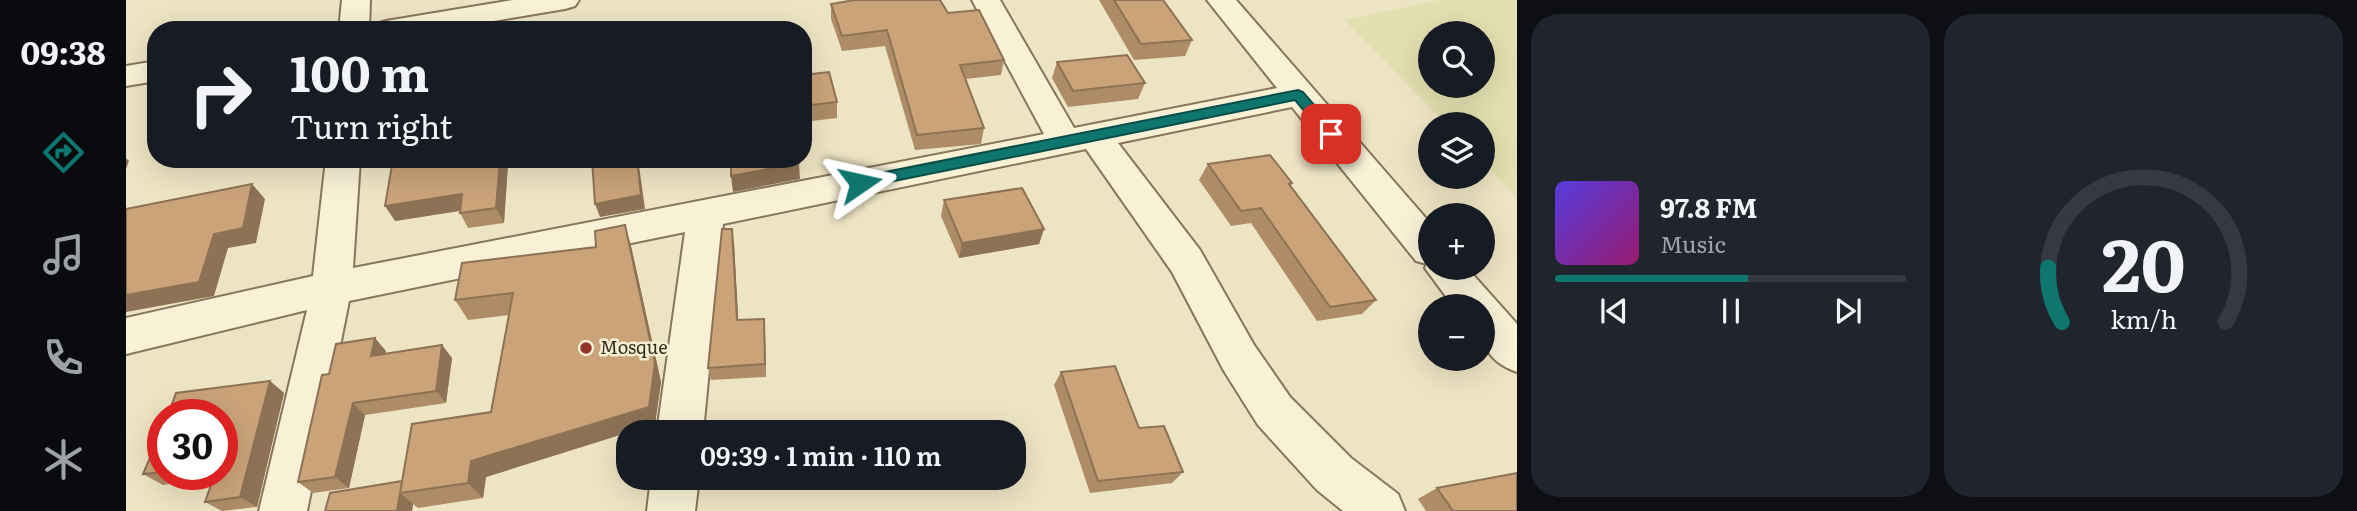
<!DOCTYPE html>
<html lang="en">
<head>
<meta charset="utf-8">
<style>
	body { margin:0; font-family:Literata,serif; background:#20242c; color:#f1f3f6; height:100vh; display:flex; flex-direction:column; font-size:26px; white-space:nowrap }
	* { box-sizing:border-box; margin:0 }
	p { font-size:23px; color:#9ea1a6 }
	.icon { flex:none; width:38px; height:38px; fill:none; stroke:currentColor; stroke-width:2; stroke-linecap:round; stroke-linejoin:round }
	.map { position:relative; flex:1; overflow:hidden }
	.side { display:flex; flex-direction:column; gap:14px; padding:14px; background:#0d0f14; width:840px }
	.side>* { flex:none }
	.hud { position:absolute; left:21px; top:21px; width:665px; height:147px; border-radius:28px; box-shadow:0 7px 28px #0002; background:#171b24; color:#f1f3f6; overflow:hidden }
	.fabs { position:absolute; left:1292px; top:21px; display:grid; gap:14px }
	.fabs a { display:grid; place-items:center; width:77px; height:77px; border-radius:50%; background:#171b24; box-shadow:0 7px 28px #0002; font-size:35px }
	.speed { position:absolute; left:21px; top:399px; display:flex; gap:14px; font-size:35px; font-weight:700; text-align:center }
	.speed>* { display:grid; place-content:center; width:91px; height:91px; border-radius:50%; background:#171b24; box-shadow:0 7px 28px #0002; line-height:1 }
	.speed .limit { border:10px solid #d22; background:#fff; color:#111 }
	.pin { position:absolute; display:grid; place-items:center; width:60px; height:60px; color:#fff; margin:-30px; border-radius:14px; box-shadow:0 4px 10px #0006 }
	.me { position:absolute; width:77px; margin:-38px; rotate:79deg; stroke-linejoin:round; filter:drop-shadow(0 0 5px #0008) }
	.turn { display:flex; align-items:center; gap:24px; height:147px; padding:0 28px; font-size:32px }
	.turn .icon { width:91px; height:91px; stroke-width:2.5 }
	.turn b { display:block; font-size:49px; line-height:60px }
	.side .widget { flex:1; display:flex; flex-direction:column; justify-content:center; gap:10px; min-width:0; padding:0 24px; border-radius:28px; background:#20242c }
	.side .dial { align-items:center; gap:0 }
	.dial svg { height:182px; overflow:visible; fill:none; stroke:#363941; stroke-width:7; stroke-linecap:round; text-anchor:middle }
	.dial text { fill:#f1f3f6; stroke:none }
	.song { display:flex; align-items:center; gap:21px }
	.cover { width:84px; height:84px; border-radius:10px; background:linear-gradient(135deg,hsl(250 70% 55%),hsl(320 70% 35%)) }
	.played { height:7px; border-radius:4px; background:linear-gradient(90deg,#0f766e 55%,#363941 55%) }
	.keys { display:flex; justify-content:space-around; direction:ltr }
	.side .tiles { flex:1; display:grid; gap:14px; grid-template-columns:repeat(2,1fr) }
	.trip { position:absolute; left:490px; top:420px; width:410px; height:70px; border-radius:28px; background:#171b24; box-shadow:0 7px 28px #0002; font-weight:600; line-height:70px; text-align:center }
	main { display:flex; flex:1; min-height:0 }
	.tabs { display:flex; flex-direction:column; width:126px; justify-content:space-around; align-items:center; background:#090b0e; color:#9ea1a6 }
	.tabs .icon { width:49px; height:49px }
	.tabs .on { color:#0f766e }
	.tabs b { font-size:32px; color:#f1f3f6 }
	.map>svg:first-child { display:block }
	.farmland { fill:#e2dfb0; fill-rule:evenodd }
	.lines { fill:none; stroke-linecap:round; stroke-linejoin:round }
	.minor-casing { stroke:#86765a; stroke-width:4 }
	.minor { fill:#f8f1d6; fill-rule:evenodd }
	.wall { fill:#ae8c68 }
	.shaded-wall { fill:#8d7255 }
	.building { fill:#caa379; stroke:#8d7255; stroke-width:2 }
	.route { fill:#0f766e; stroke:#0a4d48; stroke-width:2 }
	.poi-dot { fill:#94352c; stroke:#f4eed2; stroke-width:2.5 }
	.labels { text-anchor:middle; stroke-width:5; stroke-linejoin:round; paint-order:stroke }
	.poi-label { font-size:18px; fill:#372c1e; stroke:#f4eed2; text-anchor:start }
</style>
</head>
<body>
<main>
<nav class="tabs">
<b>09:38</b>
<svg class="icon on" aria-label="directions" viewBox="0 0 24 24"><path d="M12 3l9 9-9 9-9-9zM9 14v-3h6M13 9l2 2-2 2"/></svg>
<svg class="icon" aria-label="music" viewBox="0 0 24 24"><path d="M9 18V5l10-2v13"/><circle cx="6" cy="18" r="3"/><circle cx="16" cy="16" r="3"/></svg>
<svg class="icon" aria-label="phone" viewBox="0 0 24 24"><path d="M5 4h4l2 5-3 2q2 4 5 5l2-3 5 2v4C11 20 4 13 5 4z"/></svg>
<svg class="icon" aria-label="climate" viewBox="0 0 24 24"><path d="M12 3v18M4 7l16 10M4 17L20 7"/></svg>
</nav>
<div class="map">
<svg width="1391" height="511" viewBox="0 0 1391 511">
	<rect width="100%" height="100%" fill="#ede4c3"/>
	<path class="farmland" d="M 1314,0 L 1391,0 L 1391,198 L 1356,162 L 1356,124 L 1320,124 L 1219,20 ZM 1304,33 L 1356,33 L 1356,86 L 1304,86 Z"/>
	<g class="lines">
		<defs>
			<path id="minor" d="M 216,0 L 244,0 L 243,30 L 213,30 Z
				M 387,0 L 453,0 L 449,6 L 439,9 L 314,30 L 245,30 L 250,24 L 260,21 Z
				M 846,0 L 874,0 L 948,128 L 1151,88 L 1081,0 L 1110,0 L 1304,223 L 1304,268 L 1341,268 L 1391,324 L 1391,372 C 1355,359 1356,339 1356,306 L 1327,306 L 1299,268 L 1301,264 L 1290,261 L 1166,107 L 992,143 L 1074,250 L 1128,345 L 1164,397 L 1225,458 L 1272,494 L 1279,511 L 1217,511 L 1191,490 L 1132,425 L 1098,371 L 1046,272 L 960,149 L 597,224 L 577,432 L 531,432 L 559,232 L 223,301 L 181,511 L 133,511 L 181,310 L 0,354 L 0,318 L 187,276 L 200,159 L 234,159 L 227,268 L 918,134 Z
				M 30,61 L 30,81 L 0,86 L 0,66 Z
				M 525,478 L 573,478 L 569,511 L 521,511 Z"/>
		</defs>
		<use href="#minor" class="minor-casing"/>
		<use href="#minor" class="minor"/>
	</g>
	<path class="wall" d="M 973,0 L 1037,0 L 1066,40 L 1059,56 L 1008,60 Z
		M 705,4 L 822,13 L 878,60 L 875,75 L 839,79 L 858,128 L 855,144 L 789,150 L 759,46 L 716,51 L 705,19 Z
		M 931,62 L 1019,83 L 1012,99 L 942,107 L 926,78 Z
		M 677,75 L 711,102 L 711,118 L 677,122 Z
		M 382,163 L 378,223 L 342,228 L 334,213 L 334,211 L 269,221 Z
		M 1082,164 L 1166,183 L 1165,186 L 1250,300 L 1236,314 L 1191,321 L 1125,223 L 1105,226 L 1073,180 Z
		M 818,200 L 918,229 L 913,244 L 833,258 L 815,216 Z
		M 608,243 L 612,320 L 638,319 L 640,377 L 585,380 L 582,368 Z
		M 505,246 L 535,382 L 529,424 L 360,477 L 357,498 L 292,508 L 287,504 L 286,511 L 199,511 L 276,481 L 365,412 L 383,315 L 342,320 L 329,300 Z
		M 316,345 L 326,358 L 320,403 L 239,415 L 223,488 L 187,493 L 172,482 L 260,351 L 259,354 Z
		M 935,372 L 1013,428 L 1057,472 L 1046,483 L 964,493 L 928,385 Z
		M 144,381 L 158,393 L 131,507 L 96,511 L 79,502 L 88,478 L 37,485 L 17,474 L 37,427 L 37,474 L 96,474 Z
		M 1311,488 L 1391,511 L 1300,511 L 1292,499 Z"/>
	<path class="shaded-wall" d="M 0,158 L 3,161 L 0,169 Z
		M 374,159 L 380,159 L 382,163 L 378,223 L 370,208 Z
		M 511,159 L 513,166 L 519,209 L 474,217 L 469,204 Z
		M 673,163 L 674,179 L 607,192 L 605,176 Z
		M 126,184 L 139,199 L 130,243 L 102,248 L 88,296 L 0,312 L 0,295 Z
		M 336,194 L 344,209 L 269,221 L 259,206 Z
		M 499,225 L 505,246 L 535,382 L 529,424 L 360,477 L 357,498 L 342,483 L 345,461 Z
		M 606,229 L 608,243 L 613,333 L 611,320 Z
		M 918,229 L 913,244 L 833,258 L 836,243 Z
		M 638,319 L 639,332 L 640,377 L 639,364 Z
		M 249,338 L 260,351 L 256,369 L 245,356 Z
		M 316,345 L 326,358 L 320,403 L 310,391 Z
		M 144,381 L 158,393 L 131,507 L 114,497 Z
		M 227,403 L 239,415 L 223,488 L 209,477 Z
		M 274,493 L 287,504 L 286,511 L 271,511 Z"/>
	<path class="building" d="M 729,0 L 814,0 L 822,13 L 853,10 L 878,60 L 834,65 L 858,128 L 791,135 L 761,30 L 716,36 L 705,4 Z
		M 988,0 L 1037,0 L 1066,40 L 1015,44 Z
		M 1001,55 L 1019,83 L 947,91 L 931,62 Z
		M 703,72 L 711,102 L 677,106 L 677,75 Z
		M 1144,155 L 1166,183 L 1163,184 L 1250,300 L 1204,307 L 1135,208 L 1115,211 L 1082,164 Z
		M 267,159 L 374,159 L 370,208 L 334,213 L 336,194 L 259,206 Z
		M 466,159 L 511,159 L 515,195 L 469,204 Z
		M 605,159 L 672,159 L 673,163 L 605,176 Z
		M 126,184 L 117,228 L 88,234 L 73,282 L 0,295 L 0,209 Z
		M 896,188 L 918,229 L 836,243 L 818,200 Z
		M 499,225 L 529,363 L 523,407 L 345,461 L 342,483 L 274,493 L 286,424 L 365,412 L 387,293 L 329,300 L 336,263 L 470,247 L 469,231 Z
		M 596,229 L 606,229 L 611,320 L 638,319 L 639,364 L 582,368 Z
		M 249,338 L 245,356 L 316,345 L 310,391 L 227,403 L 209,477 L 172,482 L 196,375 L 203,374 L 210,344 Z
		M 989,366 L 1013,428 L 1038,426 L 1057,472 L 972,481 L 935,372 Z
		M 144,381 L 114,497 L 79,502 L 89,474 L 96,474 L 96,415 L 42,415 L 50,393 Z
		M 37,427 L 37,472 L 17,474 Z
		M 1391,473 L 1391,511 L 1327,511 L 1311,488 Z
		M 276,481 L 271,511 L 199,511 L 204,493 Z"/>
	<path class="route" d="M 1172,90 L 1177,92 L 1210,130 L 1210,137 L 1200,137 L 1169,100 L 734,188 L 727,183 L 734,177 Z"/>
	<circle class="poi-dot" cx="460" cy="348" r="7"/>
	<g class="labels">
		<g class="poi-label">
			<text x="474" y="354">Mosque</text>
		</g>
	</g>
</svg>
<div class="fabs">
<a><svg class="icon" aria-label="search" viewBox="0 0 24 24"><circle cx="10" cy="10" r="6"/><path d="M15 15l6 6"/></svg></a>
<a><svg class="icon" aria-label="layers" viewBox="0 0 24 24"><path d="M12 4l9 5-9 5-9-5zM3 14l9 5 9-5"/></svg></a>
<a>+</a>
<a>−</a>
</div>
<div class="speed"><div class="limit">30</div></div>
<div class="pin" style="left:1205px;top:134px;background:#d93025"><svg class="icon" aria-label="arrive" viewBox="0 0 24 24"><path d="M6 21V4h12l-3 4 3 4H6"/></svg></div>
<svg class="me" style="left:734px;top:183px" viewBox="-20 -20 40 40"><path d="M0-17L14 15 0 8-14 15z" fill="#0f766e" stroke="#fff" stroke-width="4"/></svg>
<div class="trip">09:39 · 1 min · 110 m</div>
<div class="hud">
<div class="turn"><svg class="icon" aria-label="right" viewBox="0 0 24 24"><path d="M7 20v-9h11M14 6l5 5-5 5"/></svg><div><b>100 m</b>Turn right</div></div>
</div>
</div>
<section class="side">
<div class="tiles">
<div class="widget">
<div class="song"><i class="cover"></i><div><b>97.8 FM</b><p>Music</p></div></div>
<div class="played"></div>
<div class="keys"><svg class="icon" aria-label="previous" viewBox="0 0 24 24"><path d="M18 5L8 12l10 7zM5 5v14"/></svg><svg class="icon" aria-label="pause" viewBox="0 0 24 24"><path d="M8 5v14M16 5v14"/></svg><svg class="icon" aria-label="next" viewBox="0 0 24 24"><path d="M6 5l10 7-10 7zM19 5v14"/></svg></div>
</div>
<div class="widget dial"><svg viewBox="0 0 100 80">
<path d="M14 69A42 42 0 1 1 86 69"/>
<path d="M14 69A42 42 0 0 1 8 45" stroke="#0f766e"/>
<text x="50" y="56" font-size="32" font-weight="700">20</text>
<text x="50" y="72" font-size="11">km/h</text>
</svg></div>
</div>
</section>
</main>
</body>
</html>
